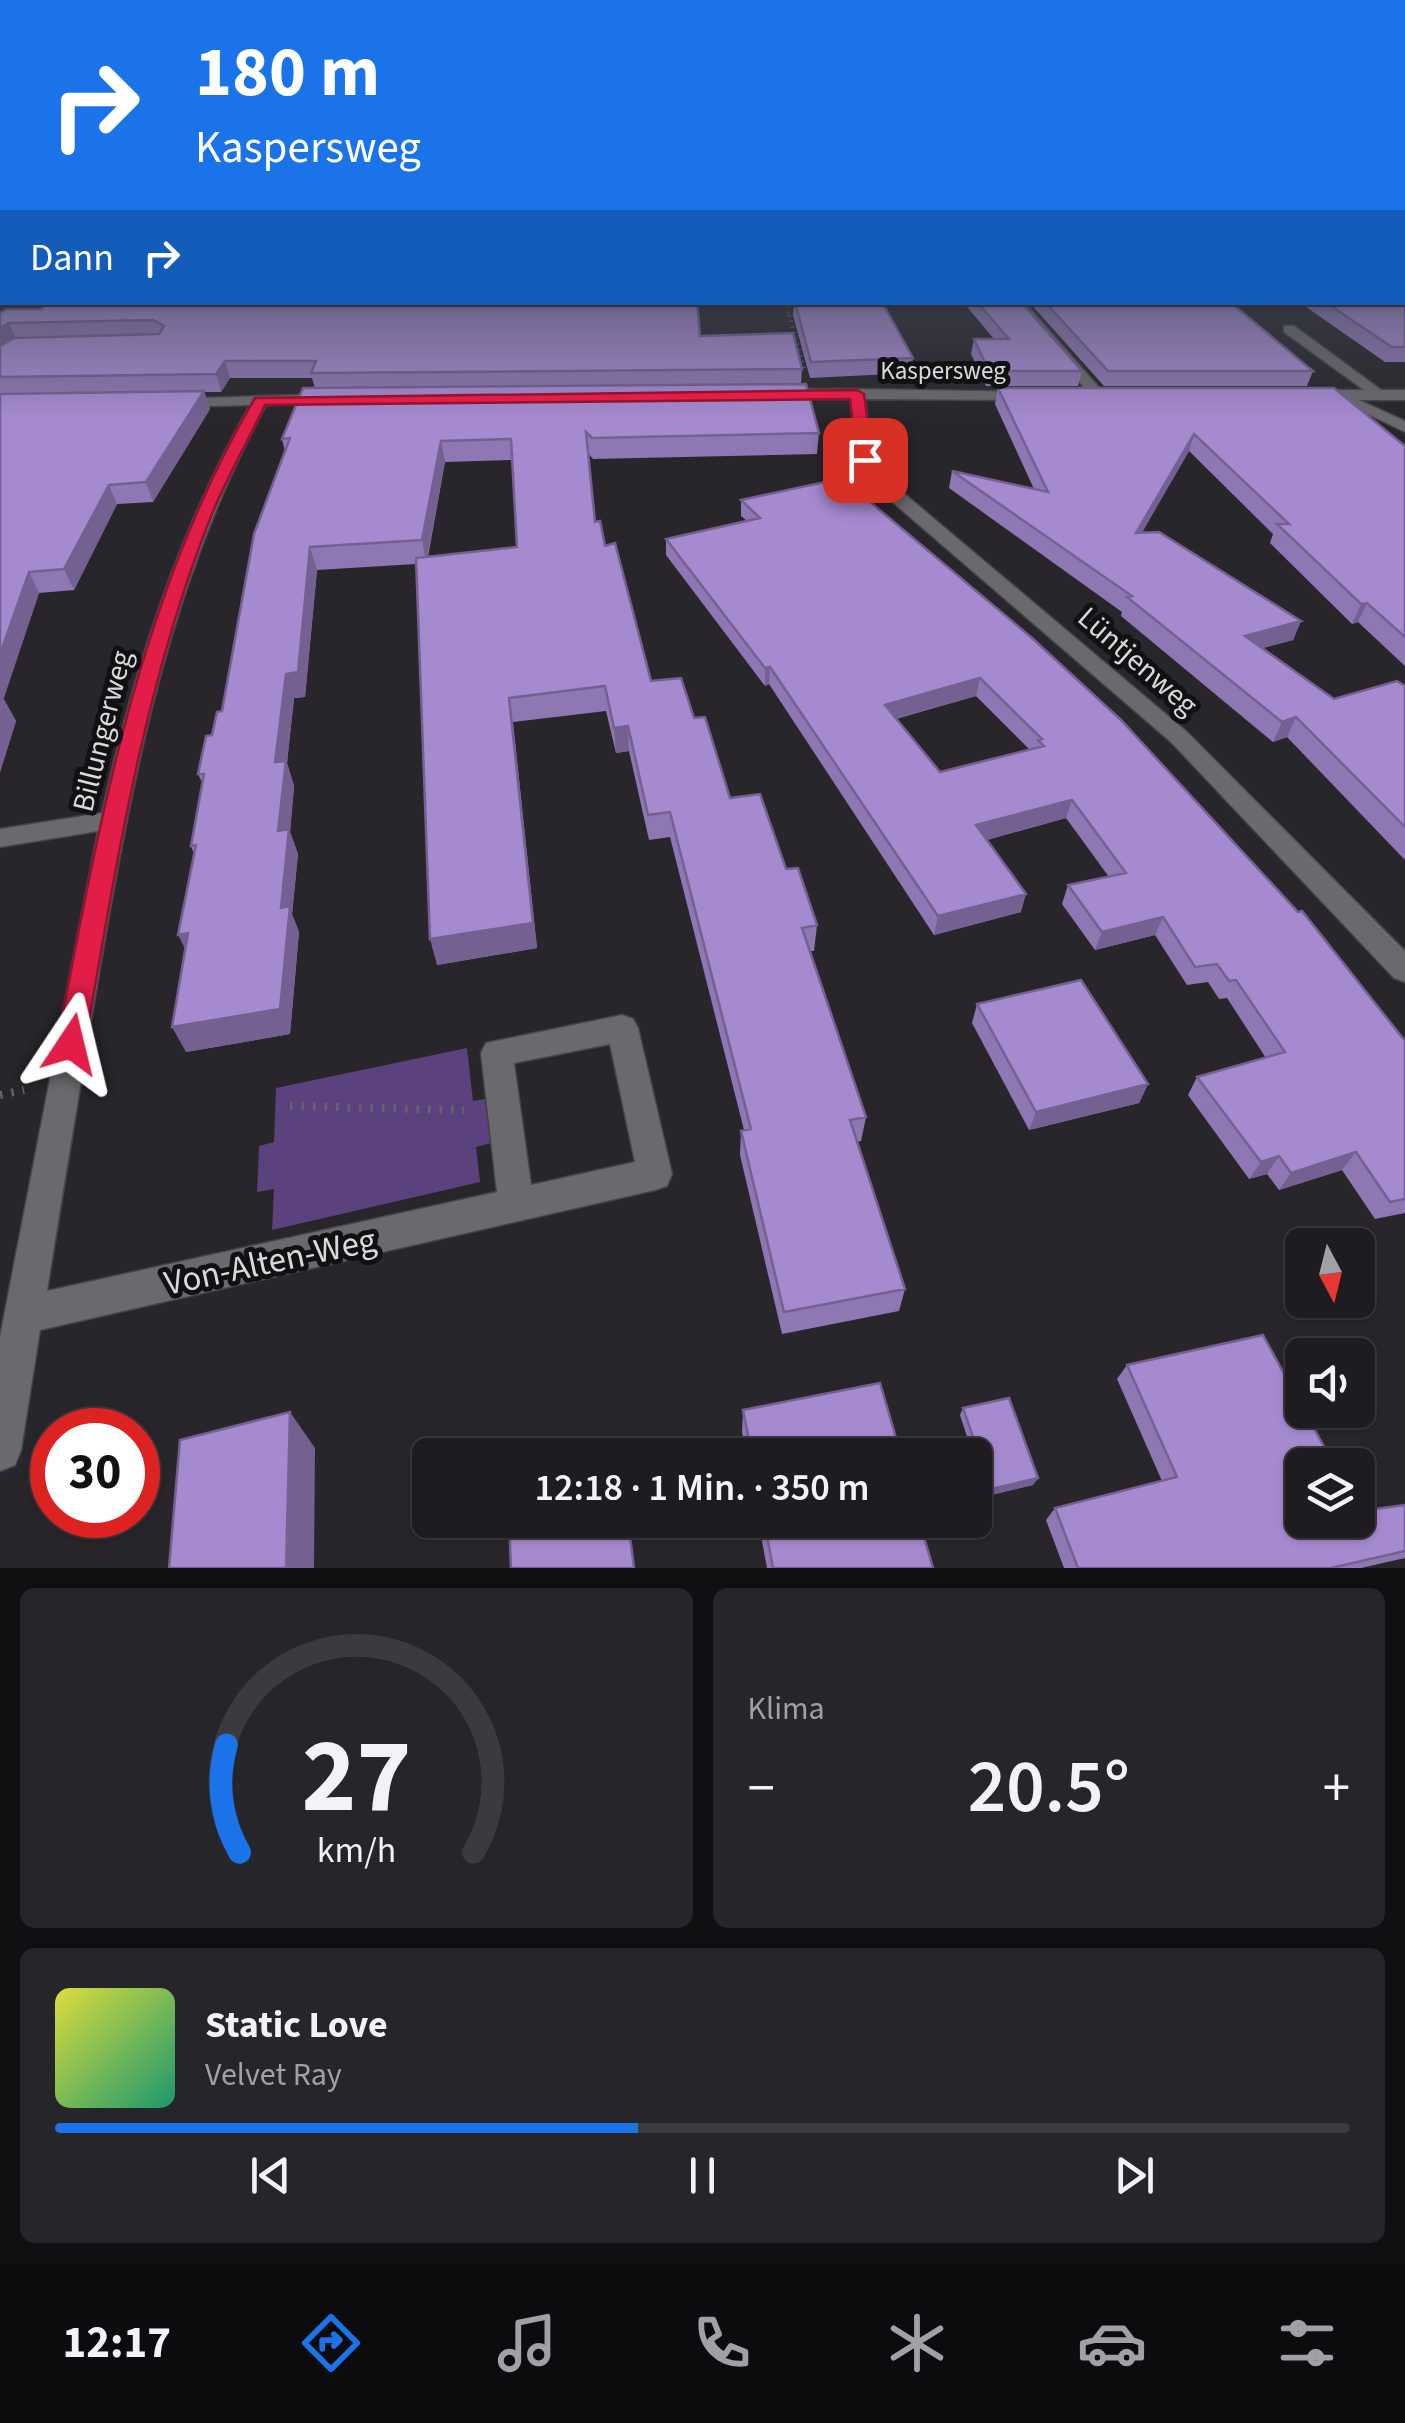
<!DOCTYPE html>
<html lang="de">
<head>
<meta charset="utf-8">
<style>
	body { margin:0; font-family:"Source Sans 3",sans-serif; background:#262529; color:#f1f3f6; height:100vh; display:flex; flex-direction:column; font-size:38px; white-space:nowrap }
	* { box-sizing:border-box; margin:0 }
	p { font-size:32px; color:#a1a1a5 }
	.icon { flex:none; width:55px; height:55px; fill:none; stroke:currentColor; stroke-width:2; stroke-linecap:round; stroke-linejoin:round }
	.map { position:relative; height:1568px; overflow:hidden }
	.side { display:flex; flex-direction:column; gap:20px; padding:20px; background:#100f12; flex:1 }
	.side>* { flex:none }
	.banner { position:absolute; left:0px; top:0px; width:1405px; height:305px; box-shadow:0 2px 8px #0004,0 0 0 2px #3c3a3e; background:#1a73e8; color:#fff; overflow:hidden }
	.needle { width:65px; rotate:173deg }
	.fabs { position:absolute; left:1285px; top:1228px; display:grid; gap:20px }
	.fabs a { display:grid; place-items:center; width:90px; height:90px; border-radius:15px; background:#1e1c20; box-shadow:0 2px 8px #0004,0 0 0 2px #3c3a3e; font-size:50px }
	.speed { position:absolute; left:30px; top:1408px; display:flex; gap:20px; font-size:50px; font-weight:700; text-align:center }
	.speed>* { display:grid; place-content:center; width:130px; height:130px; border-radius:50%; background:#1e1c20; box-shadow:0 2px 8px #0004,0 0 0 2px #3c3a3e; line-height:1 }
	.speed .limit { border:15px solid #d22; background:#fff; color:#111 }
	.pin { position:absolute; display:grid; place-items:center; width:85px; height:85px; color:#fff; margin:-42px; border-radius:20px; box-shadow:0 5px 15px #0006 }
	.me { position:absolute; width:110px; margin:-55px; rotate:10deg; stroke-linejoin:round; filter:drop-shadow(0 0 8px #0008) }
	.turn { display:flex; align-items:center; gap:35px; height:210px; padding:0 30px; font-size:45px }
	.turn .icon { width:130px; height:130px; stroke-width:2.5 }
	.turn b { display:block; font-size:70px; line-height:85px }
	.then { display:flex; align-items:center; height:95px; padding:0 30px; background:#0003; gap:20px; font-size:38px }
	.big { font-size:75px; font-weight:600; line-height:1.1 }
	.side .tile { flex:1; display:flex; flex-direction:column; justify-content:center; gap:15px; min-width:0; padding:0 35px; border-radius:15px; background:#262529 }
	.side .dial { align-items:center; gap:0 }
	.dial svg { height:260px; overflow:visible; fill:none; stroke:#3c3a3e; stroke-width:7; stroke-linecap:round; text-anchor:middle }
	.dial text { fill:#f1f3f6; stroke:none }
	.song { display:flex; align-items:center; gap:30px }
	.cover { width:120px; height:120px; border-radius:15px; background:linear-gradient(135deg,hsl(60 70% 55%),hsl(160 70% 35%)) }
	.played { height:10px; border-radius:5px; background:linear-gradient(90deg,#1a73e8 45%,#3c3a3e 45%) }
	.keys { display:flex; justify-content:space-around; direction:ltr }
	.heat { display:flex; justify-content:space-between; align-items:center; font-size:55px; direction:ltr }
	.side .tiles { flex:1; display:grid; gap:20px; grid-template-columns:1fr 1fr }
	.tile:last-child { grid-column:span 2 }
	.trip { position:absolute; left:412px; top:1438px; width:580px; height:100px; border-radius:15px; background:#1e1c20; box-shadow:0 2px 8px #0004,0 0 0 2px #3c3a3e; font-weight:600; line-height:100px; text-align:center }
	.menu { display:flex; height:160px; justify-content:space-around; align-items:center; background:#0c0b0d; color:#a1a1a5 }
	.menu .icon { width:70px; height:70px }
	.menu .current { color:#1a73e8 }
	.menu b { font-size:45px; color:#f1f3f6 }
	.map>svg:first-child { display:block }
	.green { fill:#5b417e }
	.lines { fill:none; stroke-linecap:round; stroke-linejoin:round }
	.lane-casing { stroke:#454347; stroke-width:3 }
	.street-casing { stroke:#454347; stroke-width:3 }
	.path-far2 { stroke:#666469; stroke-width:2.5; stroke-dasharray:1 4; stroke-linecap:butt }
	.path-far1 { stroke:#666469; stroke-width:4; stroke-dasharray:1 5; stroke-linecap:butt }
	.path { stroke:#666469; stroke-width:8; stroke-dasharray:2.5 9; stroke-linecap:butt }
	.lane { fill:#6a696d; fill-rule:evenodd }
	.street { fill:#6a696d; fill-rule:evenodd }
	.wall { fill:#8f77b3; fill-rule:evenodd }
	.shaded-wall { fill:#746192 }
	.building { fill:#a68ad0; stroke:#746192; stroke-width:2.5; fill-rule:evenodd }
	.route { fill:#e11d48; stroke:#92132f; stroke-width:2.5 }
	.labels { text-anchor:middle; stroke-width:10; stroke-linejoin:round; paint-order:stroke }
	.far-street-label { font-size:25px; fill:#d9d8db; stroke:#111012 }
	.street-label { font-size:30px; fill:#d9d8db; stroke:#111012 }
	.near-street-label { font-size:35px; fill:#d9d8db; stroke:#111012 }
</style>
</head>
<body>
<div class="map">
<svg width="1405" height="1568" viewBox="0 0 1405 1568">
	<rect width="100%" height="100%" fill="#28262b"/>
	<path class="green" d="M 467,1048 L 473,1101 L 485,1099 L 491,1143 L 476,1147 L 480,1182 L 272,1230 L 274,1189 L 257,1192 L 259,1146 L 274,1142 L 276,1088 Z"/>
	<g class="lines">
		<defs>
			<path id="lane" d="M 1284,326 L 1294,326 L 1388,395 L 1375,398 L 1284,332 Z"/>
			<path id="street" d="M 1011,302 L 1024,302 L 1103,392 L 1103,398 L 1093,398 Z
				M 857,389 L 1035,392 L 1035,398 L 1030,400 L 865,399 L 873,461 L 881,474 L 1187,732 L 1405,951 L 1405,982 L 1394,978 L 1171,742 L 868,481 L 857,461 L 850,399 L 775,399 L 767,394 L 775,389 Z
				M 1405,390 L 1405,400 L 1359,400 L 1405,421 L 1405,432 L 1339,400 L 1310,400 L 1302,395 L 1310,390 Z
				M 330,394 L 335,396 L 335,402 L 266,405 C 170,582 135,765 101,961 C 83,1071 64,1181 47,1291 L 497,1192 L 481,1053 L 486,1043 L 622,1015 L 633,1019 L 638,1028 L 672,1174 L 667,1186 L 655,1190 L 40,1330 L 21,1450 L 15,1465 L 0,1471 L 0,1337 L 98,831 L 0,847 L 0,829 L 102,813 C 134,669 177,534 250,405 L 175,407 L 167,402 L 170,399 ZM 610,1044 L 635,1162 L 531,1185 L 514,1063 Z"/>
		</defs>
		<use href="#lane" class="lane-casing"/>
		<use href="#street" class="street-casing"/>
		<path class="path-far2" d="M 786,302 L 790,317"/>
		<path class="path-far1" d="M 789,315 L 804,368"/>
		<path class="path" d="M 0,1095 L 24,1090
			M 290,1106 L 464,1110"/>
		<use href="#lane" class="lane"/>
		<use href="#street" class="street"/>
	</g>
	<path class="wall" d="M 0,204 L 2,204 L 2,243 L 0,244 Z
		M 1402,204 L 1405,204 L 1405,362 L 1385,362 L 1299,302 L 1402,302 Z
		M 794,302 L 913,358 L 911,373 L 810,378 L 793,315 Z
		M 963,302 L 1021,302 L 1082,371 L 1078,386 L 986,386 L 971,354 L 974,339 L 994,339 Z
		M 1029,302 L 1230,302 L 1313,371 L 1307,386 L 1104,386 Z
		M 0,313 L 700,336 L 802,369 L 801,384 L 819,433 L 817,454 L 593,459 L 588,453 L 595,522 L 651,681 L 694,718 L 730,798 L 786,869 L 817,925 L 814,951 L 810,951 L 866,1117 L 861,1141 L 857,1142 L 905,1289 L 899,1311 L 782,1334 L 740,1155 L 741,1131 L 744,1130 L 670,837 L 649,840 L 629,751 L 616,753 L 606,711 L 513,722 L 537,948 L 437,965 L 416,564 L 317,570 L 305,697 L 294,698 L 287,763 L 294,786 L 290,832 L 298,854 L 292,914 L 299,932 L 290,1034 L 186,1052 L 186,949 L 194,854 L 191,846 L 203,784 L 198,774 L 222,711 L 285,451 L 282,439 L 315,388 L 312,378 L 230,378 L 221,392 L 204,392 L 210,409 L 153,502 L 117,504 L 74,590 L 39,593 L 3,699 L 16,721 L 0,772 ZM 512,460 L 517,547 L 428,557 L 445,462 Z
		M 998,388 L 1405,446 L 1405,666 L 1358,622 L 1352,624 L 1270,543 L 1273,534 L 1189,451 L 1141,533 L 1301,621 L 1293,640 L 1262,648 L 1334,699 L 1405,686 L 1405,860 L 1287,737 L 1273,742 L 1121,616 L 1122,612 L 949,488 L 952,471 L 1034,489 L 995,404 Z
		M 839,479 L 1405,1041 L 1405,1213 L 1375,1219 L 1342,1170 L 1279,1190 L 1267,1174 L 1249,1179 L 1188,1095 L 1197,1077 L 1266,1058 L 1227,998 L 1219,999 L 1208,982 L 1187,985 L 1155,935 L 1095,950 L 1062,904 L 1068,885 L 1109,877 L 1066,818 L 987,840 L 1021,912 L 934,935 L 769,684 L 765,686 L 666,555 L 666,539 L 747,521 L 741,516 L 741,500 ZM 976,696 L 1030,750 L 940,772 L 896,719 Z
		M 977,1004 L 1148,1084 L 1139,1103 L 1029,1130 L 972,1023 Z
		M 1127,1365 L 1360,1511 L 1405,1505 L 1405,1558 L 1361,1568 L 1064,1568 L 1046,1520 L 1055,1508 L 1162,1481 L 1117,1379 Z
		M 963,1408 L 1038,1478 L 1033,1485 L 987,1496 L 975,1460 L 975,1455 L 973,1455 L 960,1415 Z
		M 743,1410 L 901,1455 L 746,1455 L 742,1432 Z
		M 758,1520 L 919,1520 L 933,1568 L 767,1568 Z"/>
	<path class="shaded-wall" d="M 9,323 L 16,339 L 0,349 L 0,328 Z
		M 225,361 L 230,378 L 221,392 L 216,374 Z
		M 204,391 L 210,409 L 153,502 L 146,482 Z
		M 1194,434 L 1189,451 L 1131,552 L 1136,533 Z
		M 441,441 L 445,462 L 426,563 L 422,540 Z
		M 109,485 L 117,504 L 74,590 L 64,569 Z
		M 310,547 L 317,570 L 305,697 L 294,698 L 287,763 L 294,786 L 290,832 L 298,854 L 292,914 L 299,932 L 290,1034 L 186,1052 L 172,1027 L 281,908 L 275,762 L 286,674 Z
		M 29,572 L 39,593 L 0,710 L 0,654 Z
		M 1367,603 L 1358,622 L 1352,624 L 1361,604 Z
		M 1301,621 L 1293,640 L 1237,655 L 1245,636 Z
		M 770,667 L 769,684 L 765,686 L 765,668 Z
		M 980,678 L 976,696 L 882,722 L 885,705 Z
		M 509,698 L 537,948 L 437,965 L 430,939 Z
		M 4,699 L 16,721 L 0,772 L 0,711 Z
		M 1296,717 L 1287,737 L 1273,742 L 1282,722 Z
		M 628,726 L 629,751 L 616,753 L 614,728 Z
		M 1072,800 L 1066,818 L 972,844 L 976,825 Z
		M 1026,894 L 1021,912 L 934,935 L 938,916 Z
		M 1163,917 L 1155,935 L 1095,950 L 1102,932 Z
		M 188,933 L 191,960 L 178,935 Z
		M 1148,1084 L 1139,1103 L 1029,1130 L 1036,1112 Z
		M 1356,1152 L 1342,1170 L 1279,1190 L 1291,1173 Z
		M 1279,1156 L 1267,1174 L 1249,1179 L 1261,1162 Z
		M 290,1412 L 315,1448 L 314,1568 L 286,1568 Z
		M 1038,1478 L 1033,1485 L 987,1496 L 991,1489 Z"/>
	<path class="building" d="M 0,204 L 2,204 L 2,227 L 0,228 Z
		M 1402,204 L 1405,204 L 1405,285 L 1402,285 Z
		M 1402,301 L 1405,302 L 1405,347 L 1392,347 L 1325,302 L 1402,302 Z
		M 48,302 L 697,302 L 700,336 L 793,333 L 802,369 L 311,373 L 316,361 L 225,361 L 216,374 L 0,377 L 0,346 L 14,338 L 159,334 L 164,326 L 153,320 L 9,323 L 0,328 L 0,313 L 6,309 L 41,309 Z
		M 795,302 L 882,302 L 913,358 L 811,362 Z
		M 977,302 L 1021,302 L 1082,371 L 989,371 L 974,339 L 1009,339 Z
		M 1045,302 L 1230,302 L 1313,371 L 1108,371 Z
		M 806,384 L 819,433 L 592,438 L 586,432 L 595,522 L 600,521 L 605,546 L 615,543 L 651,681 L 681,678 L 694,718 L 705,717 L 730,798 L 760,794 L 786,869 L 798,868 L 817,925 L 802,928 L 866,1117 L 850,1120 L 905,1289 L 784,1312 L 741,1131 L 751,1129 L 670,812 L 648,815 L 628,726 L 614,728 L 605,686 L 509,698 L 533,923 L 430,939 L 416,558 L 517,547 L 511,439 L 441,441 L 422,540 L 310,547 L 298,672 L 286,674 L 275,762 L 286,761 L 278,831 L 289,829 L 281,908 L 290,906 L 280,1009 L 172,1027 L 188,933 L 178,935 L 196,845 L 191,846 L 204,774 L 198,774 L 206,736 L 212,735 L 217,712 L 222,711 L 254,534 L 290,438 L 282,439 L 303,388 Z
		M 998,388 L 1334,388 L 1405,446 L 1405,637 L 1367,603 L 1361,604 L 1277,524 L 1289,524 L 1194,434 L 1136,533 L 1159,532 L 1301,621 L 1245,636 L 1334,699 L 1397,681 L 1405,686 L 1405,827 L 1296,717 L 1282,722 L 1127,597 L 1132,596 L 952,471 L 1048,492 Z
		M 204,391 L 146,482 L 109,485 L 64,569 L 29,572 L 0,654 L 0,394 Z
		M 839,479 L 869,501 L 1032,638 L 1121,720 L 1298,912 L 1302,911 L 1405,1041 L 1405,1199 L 1390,1202 L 1356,1152 L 1291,1173 L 1279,1156 L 1261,1162 L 1197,1077 L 1285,1052 L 1236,980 L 1229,981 L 1217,964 L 1195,967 L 1163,917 L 1102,932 L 1068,885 L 1126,873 L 1072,800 L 976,825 L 1026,894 L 938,916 L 770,667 L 765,668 L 666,539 L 760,518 L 741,500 ZM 980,678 L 1042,739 L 1038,740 L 1044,746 L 940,772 L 885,705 Z
		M 1081,980 L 1148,1084 L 1036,1112 L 977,1004 Z
		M 1263,1335 L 1302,1407 L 1302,1410 L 1304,1410 L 1334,1465 L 1302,1465 L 1302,1520 L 1358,1520 L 1358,1507 L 1360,1511 L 1405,1505 L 1405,1551 L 1331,1568 L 1078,1568 L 1055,1508 L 1177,1477 L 1127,1365 Z
		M 880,1383 L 901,1455 L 752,1455 L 743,1410 Z
		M 1009,1398 L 1038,1478 L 991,1489 L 963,1408 Z
		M 290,1412 L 286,1568 L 169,1568 L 180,1440 Z
		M 509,1520 L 628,1520 L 634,1568 L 511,1568 Z
		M 764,1520 L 919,1520 L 933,1568 L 773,1568 Z"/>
	<linearGradient id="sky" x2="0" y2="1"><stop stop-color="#161518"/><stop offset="0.48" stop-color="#424755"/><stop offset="1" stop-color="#424755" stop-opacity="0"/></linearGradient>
	<rect width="1405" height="423" fill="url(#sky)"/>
	<path class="route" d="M 857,390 L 864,394 L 873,460 L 865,465 L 857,460 L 850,399 L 265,405 C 248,441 227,477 212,514 C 144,683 116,866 85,1044 L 81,1053 L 71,1056 L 61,1053 L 57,1044 C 99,824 139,594 255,398 Z"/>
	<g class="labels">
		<g class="far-street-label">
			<text x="943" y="379">Kaspersweg</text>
		</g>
		<g class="street-label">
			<text transform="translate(1138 661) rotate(41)" y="10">Lüntjenweg</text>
			<text transform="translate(102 731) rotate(-76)" y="10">Billungerweg</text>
		</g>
		<g class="near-street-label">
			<text transform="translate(270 1261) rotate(-12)" y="12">Von-Alten-Weg</text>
		</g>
	</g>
</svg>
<div class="fabs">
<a><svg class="needle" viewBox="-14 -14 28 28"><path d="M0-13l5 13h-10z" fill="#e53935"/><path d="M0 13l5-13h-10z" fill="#a1a1a5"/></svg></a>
<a><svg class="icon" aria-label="sound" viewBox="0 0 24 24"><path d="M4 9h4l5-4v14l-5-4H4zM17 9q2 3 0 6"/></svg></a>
<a><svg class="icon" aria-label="layers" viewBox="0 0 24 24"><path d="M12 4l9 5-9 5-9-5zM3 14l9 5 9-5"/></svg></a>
</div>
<div class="speed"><div class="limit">30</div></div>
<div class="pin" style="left:865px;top:460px;background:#d93025"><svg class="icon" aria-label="arrive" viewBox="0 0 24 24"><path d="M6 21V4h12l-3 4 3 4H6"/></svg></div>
<svg class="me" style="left:71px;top:1044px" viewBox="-20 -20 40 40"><path d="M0-17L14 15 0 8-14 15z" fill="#e11d48" stroke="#fff" stroke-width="4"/></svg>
<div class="trip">12:18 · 1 Min. · 350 m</div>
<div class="banner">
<div class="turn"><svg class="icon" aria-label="right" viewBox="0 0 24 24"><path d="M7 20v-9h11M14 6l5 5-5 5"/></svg><div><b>180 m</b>Kaspersweg</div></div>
<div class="then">Dann<svg class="icon" aria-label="right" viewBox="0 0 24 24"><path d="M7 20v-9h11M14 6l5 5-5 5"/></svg></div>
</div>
</div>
<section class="side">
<div class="tiles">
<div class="tile dial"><svg viewBox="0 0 100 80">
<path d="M14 69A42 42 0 1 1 86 69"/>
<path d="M14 69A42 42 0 0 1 10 36" stroke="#1a73e8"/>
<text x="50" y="56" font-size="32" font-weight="700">27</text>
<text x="50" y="72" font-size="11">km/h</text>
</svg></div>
<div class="tile"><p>Klima</p>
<div class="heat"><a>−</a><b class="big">20.5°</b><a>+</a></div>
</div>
<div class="tile">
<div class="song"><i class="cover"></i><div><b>Static Love</b><p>Velvet Ray</p></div></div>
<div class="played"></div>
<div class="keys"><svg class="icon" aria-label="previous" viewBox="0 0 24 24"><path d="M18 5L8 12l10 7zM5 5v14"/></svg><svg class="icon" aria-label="pause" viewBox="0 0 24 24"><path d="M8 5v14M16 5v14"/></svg><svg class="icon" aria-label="next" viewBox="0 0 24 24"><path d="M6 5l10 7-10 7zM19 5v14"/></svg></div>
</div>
</div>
</section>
<nav class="menu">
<b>12:17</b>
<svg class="icon current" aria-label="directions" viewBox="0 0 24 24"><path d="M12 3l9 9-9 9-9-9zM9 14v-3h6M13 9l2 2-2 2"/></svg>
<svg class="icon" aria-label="music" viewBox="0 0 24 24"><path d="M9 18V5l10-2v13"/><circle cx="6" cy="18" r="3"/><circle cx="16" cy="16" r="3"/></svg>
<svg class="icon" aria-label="phone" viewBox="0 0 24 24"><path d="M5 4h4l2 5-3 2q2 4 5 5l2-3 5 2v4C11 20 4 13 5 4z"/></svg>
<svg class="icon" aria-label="climate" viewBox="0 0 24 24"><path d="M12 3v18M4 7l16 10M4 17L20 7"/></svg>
<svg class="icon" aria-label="car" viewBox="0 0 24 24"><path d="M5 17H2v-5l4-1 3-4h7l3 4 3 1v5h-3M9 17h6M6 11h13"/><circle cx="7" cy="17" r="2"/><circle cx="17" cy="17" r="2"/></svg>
<svg class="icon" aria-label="filters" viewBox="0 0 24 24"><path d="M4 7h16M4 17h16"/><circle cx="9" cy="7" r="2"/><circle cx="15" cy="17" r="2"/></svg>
</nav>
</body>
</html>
